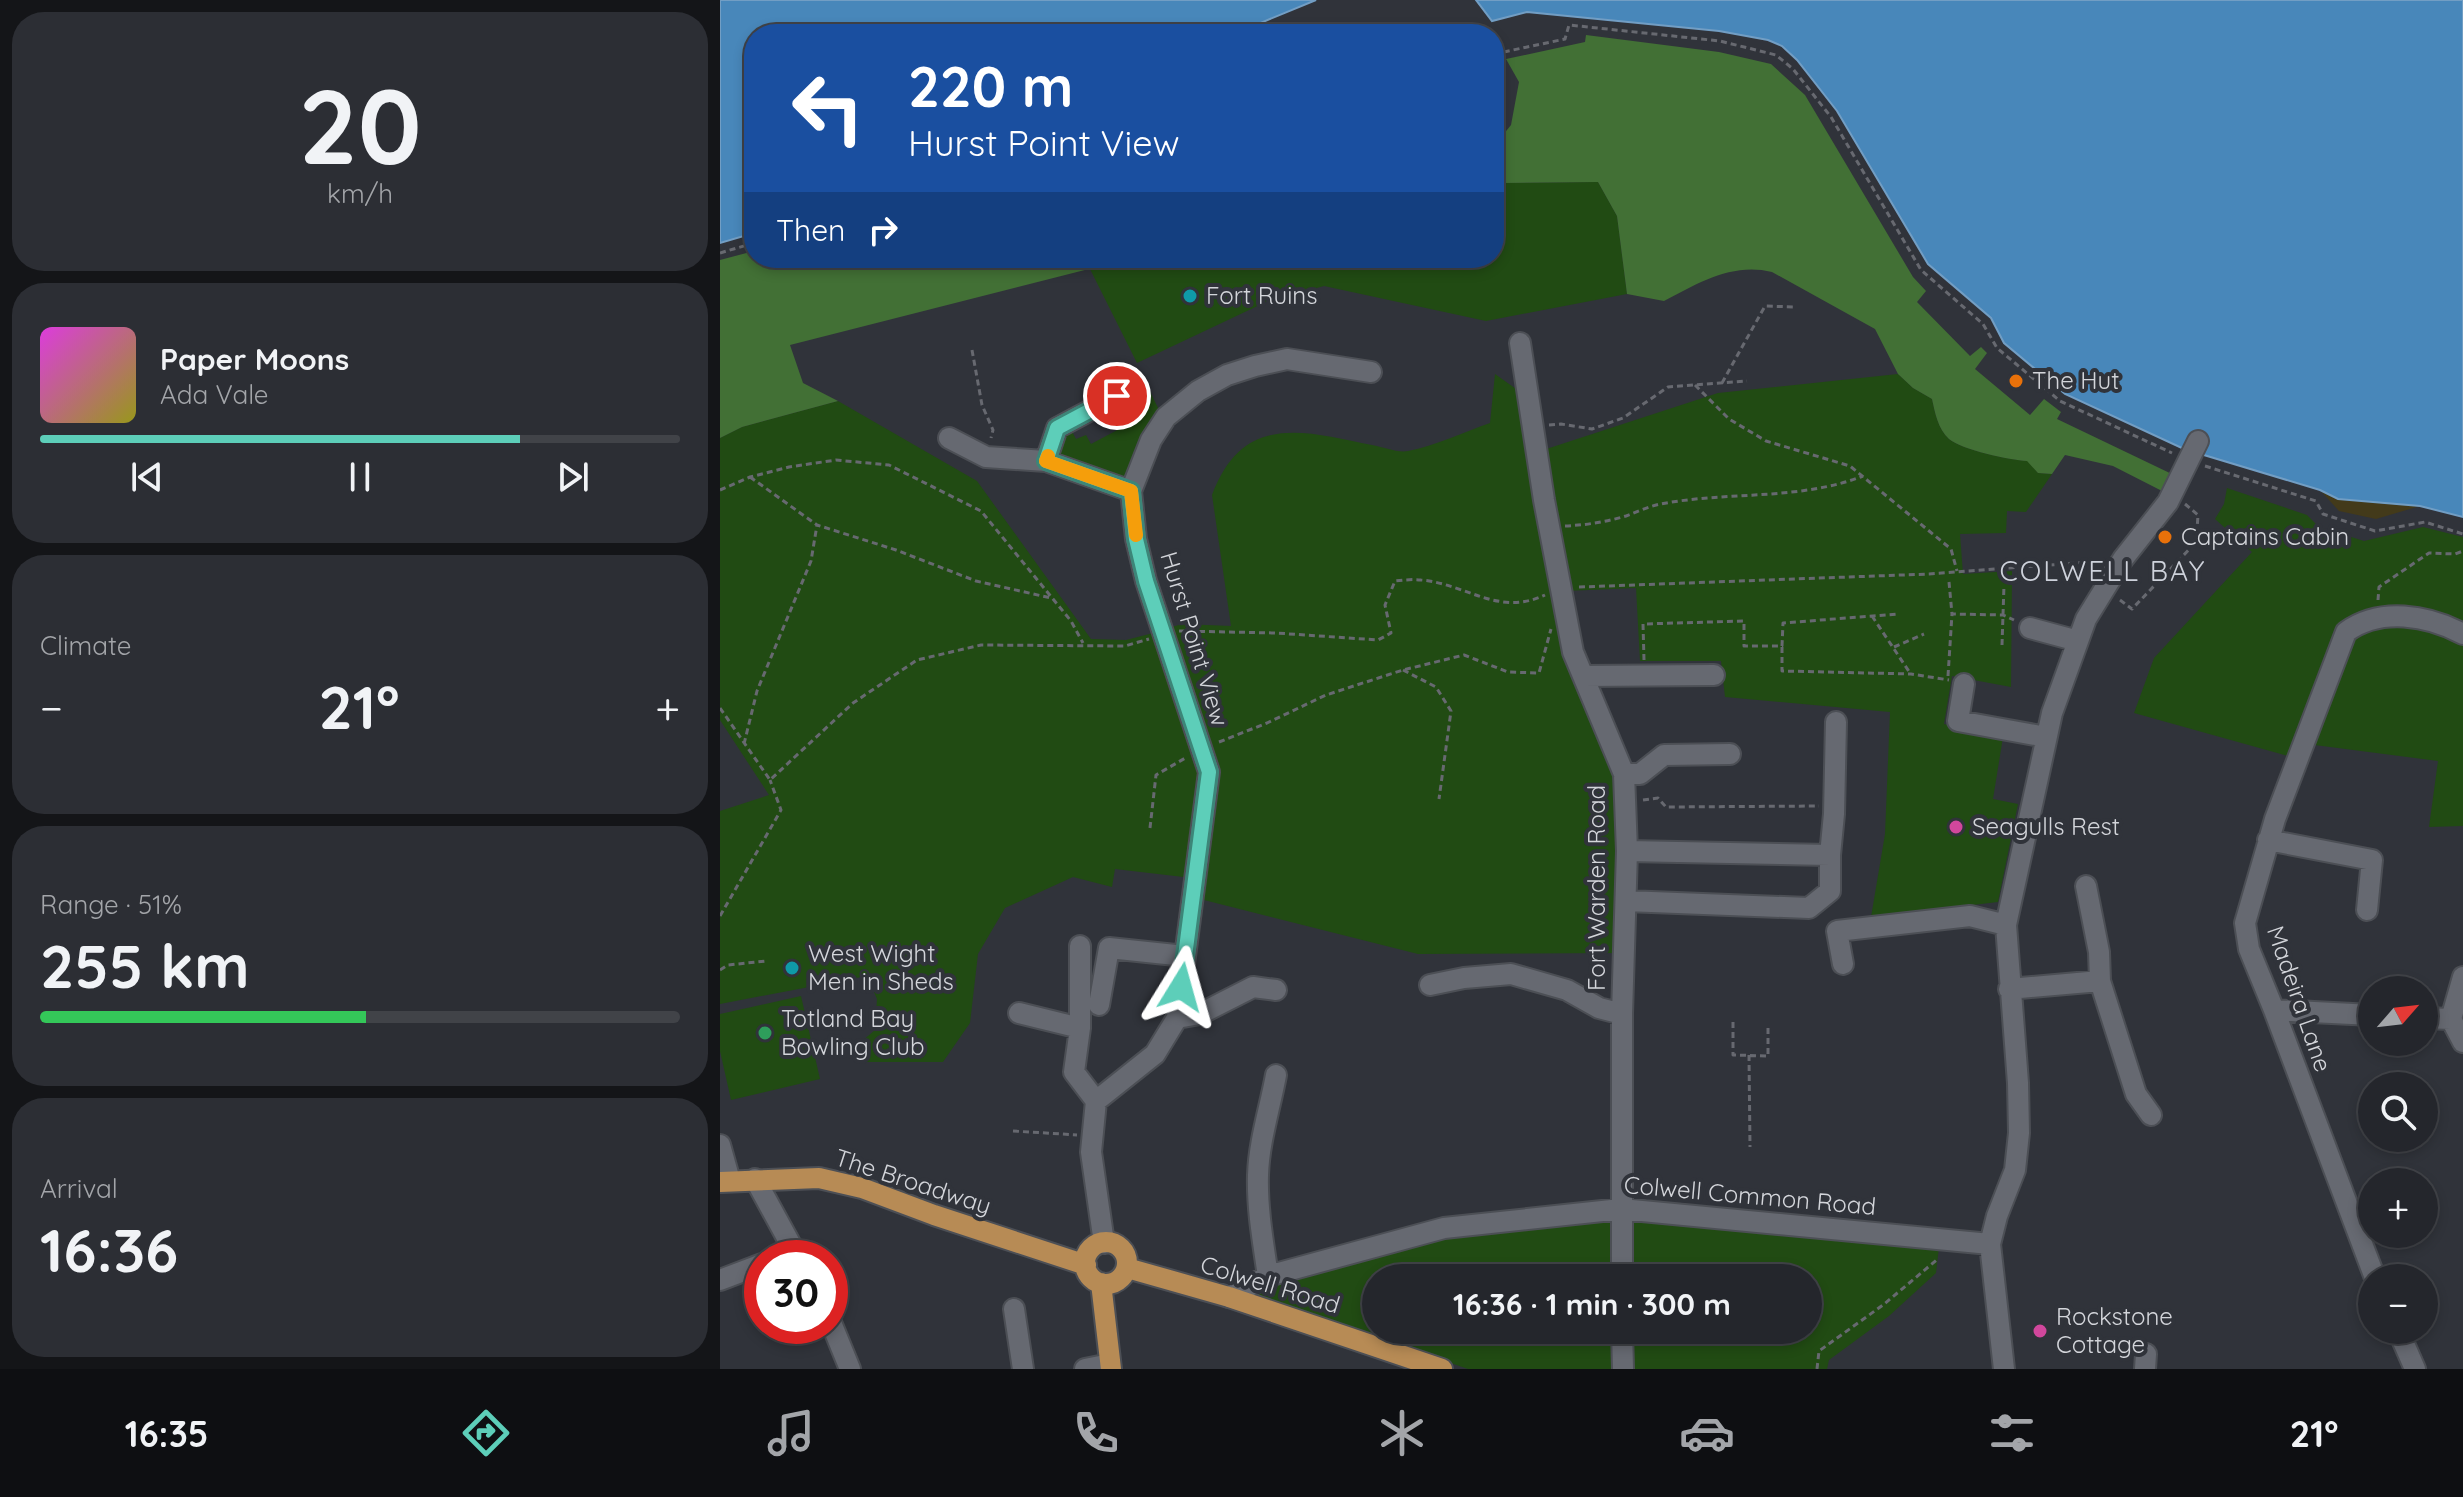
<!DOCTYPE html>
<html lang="en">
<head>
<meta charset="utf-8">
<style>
	body { margin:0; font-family:Quicksand,sans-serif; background:#2c2e34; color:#f1f3f6; height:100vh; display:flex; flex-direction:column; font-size:30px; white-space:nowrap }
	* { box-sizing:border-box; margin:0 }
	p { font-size:26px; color:#a3a5a9 }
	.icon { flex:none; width:44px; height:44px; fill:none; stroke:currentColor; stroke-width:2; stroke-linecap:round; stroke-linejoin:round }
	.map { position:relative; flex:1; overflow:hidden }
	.panel { display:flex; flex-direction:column; gap:12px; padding:12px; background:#141518; width:720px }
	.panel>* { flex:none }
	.top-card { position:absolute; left:24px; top:24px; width:760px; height:244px; border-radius:32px; box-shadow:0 4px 12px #0003,0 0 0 2px #414348; background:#1a4fa0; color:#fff; overflow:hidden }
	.needle { width:52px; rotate:62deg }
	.controls { position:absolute; left:1638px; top:976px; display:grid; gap:16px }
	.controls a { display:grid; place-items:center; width:80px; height:80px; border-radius:50%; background:#24262c; box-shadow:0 4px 12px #0003,0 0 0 2px #414348; font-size:40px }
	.speed { position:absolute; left:24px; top:1240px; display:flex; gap:16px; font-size:40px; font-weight:700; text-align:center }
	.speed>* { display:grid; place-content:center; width:104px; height:104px; border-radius:50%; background:#24262c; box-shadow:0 4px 12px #0003,0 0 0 2px #414348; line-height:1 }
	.speed .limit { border:12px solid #d22; background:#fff; color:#111 }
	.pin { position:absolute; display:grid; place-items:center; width:68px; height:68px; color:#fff; margin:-34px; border:4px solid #fff; border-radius:50%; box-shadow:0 2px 8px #0007 }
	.me { position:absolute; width:88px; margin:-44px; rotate:8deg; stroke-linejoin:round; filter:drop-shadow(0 0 6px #0008) }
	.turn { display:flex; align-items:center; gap:28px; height:168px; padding:0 32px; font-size:36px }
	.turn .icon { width:104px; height:104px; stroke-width:2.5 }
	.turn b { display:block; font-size:56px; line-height:68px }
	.then { display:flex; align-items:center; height:76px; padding:0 32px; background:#0003; gap:16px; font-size:30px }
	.big { font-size:60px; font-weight:700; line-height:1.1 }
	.panel .widget { flex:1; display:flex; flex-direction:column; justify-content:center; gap:12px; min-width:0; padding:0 28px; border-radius:32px; background:#2c2e34 }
	.panel .dial { align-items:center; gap:0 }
	.dial b { font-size:104px; line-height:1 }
	.song { display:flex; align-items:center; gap:24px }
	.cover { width:96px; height:96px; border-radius:12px; background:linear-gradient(135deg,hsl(300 70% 55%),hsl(60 70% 35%)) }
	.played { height:8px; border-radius:4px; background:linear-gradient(90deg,#5dceb9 75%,#414348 75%) }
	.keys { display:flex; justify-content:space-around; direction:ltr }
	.heat { display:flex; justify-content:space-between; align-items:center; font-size:44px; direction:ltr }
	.charge { height:12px; border-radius:6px; background:linear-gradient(90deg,#34c759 51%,#414348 0) }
	.trip { position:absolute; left:642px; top:1264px; width:460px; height:80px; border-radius:40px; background:#24262c; box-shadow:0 4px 12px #0003,0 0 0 2px #414348; font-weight:700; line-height:80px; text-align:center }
	.menu { display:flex; height:128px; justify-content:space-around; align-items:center; background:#0e0f12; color:#a3a5a9 }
	.menu .icon { width:56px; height:56px }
	.menu .on { color:#5dceb9 }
	.menu b { font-size:36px; color:#f1f3f6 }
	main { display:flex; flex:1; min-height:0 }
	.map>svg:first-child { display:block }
	.green { fill:#214b13; fill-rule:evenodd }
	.forest { fill:#427035 }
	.sand { fill:#433a1a }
	.water { fill:#4887ba; stroke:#729ec4; stroke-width:2 }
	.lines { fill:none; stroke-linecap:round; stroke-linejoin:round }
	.minor-casing { stroke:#4c4f55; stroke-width:24 }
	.major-casing { stroke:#4c4f55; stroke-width:24 }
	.path { stroke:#676970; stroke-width:3; stroke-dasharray:6 4; stroke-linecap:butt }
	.minor { stroke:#666971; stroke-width:20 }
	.major { stroke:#b78b55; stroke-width:20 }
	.route-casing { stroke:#3c8678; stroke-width:20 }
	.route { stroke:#5dceb9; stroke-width:14 }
	.slow { stroke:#f59e0b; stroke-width:14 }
	.culture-dot { fill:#0f9aa8; stroke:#30333a; stroke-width:3 }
	.food-dot { fill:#e8710a; stroke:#30333a; stroke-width:3 }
	.hotel-dot { fill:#d1479c; stroke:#30333a; stroke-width:3 }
	.leisure-dot { fill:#2e9e5b; stroke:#30333a; stroke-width:3 }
	.labels { text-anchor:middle; stroke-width:8; stroke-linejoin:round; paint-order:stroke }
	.poi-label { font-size:24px; fill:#d3d5da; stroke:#30333a; text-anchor:start }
	.street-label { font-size:24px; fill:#d3d5da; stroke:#30333a }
	.quarter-label { font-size:28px; letter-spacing:2px; fill:#ced2db; stroke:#30333a }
</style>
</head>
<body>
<main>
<section class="panel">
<div class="widget dial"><b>20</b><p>km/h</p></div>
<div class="widget">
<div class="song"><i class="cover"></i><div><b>Paper Moons</b><p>Ada Vale</p></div></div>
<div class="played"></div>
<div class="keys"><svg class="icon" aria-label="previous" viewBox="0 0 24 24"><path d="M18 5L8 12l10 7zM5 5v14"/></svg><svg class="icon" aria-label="pause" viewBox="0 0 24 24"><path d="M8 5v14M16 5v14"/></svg><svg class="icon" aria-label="next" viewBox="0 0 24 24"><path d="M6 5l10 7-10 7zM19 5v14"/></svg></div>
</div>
<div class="widget"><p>Climate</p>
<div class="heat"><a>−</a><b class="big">21°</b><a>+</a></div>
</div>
<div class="widget"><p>Range · 51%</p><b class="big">255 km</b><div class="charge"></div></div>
<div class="widget"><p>Arrival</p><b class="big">16:36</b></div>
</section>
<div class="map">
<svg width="1743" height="1369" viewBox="0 0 1743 1369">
	<rect width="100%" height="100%" fill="#30333a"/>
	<path class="green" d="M 774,175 L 782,183 L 878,182 L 897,216 L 907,294 L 766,321 L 604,286 L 546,302 L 417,363 L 369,267 L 412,258 L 774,258 Z
		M 421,373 L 440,412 L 406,481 L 334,456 L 349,426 L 356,439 L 366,435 L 371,444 L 403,427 L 398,416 L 408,410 L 395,387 Z
		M 775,374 L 799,391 L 811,454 L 998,393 L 1178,374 L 1193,388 L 1212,399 C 1215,413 1218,429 1229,439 C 1242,450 1290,460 1308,461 L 1318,473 L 1332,474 L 1306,512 L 1287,511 L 1286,533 L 1240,534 L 1243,574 L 1292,571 L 1291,687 L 1232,676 L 1224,724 L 1283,737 L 1273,799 L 1298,804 L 1278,902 L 1151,917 L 1165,834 L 1170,712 L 1005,697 L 1001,661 L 920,661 L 916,588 L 845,591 L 834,576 L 900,776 L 901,953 L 698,954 L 476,898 L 493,772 L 447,628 L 463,624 L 511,626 L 492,495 C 523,412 584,431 652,445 C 663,447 678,453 688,451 C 715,446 744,432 770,423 Z
		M 118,401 L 257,481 L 371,639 L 406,640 L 441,631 L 485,773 L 472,878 L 395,869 L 392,887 L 353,877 L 285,908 L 258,954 L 250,1023 L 223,1062 L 145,1062 L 141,1042 L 155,1030 L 157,999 L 147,976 L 0,1004 L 0,811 L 49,795 L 0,720 L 0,438 L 22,427 Z
		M 1507,488 L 1587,515 L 1599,527 L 1644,541 L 1703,527 L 1743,537 L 1743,630 L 1638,619 L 1575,758 L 1414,713 L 1434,658 L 1532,552 L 1495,519 L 1504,504 Z
		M 1657,620 L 1743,637 L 1743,826 L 1709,827 L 1718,761 L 1587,744 L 1629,633 Z
		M 81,996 L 100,1079 L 11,1100 L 0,1051 L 0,1014 Z
		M 910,1216 L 1219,1247 L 1216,1273 L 1169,1316 L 1109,1360 L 1107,1369 L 748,1369 L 533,1295 L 561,1280 L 722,1237 ZM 656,1278 L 1088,1278 L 1088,1330 L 656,1330 Z"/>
	<path class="forest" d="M 866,35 L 999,52 L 1051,64 L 1085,95 L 1193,277 L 1206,291 L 1197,302 L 1250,356 L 1261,347 L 1267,353 L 1255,369 L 1310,415 L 1324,399 L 1341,412 L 1337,419 L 1456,476 L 1444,492 L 1393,466 L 1345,455 L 1332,474 L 1318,473 L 1307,461 C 1290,460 1242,450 1229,439 C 1218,429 1215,413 1212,399 L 1193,388 L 1178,374 L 1155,329 L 1052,272 C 1013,262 978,283 944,301 L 907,294 L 897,216 L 878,182 L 782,183 L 774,175 L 774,146 L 791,125 L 799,82 L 786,59 L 865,42 Z
		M 34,251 L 34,258 L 412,258 L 70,345 L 83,383 L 118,401 L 22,427 L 0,438 L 0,260 Z"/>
	<path class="sand" d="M 1600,490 L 1618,499 L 1700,506 L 1656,519 L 1619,511 Z"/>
	<path class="water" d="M 0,0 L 596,0 L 538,24 L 528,34 L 34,34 L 34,233 L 0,243 Z
		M 756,0 L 1743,0 L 1743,517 L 1700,506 L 1618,499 L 1600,490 L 1464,449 L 1345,394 L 1284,343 L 1271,318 L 1208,264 L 1117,111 L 1077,60 L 1062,46 L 1048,40 L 999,31 L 807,12 L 772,21 Z"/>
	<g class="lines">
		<defs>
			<path id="minor" d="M 800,343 L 824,500 L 853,652 L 904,774 L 907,851 L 902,1014 L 902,1278
				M 229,438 L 266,457 L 326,461 L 411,491
				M 326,461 L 337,428 L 397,396
				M 1310,628 L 1358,641
				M 863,676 L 994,675
				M 1244,684 L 1238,721 L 1326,737
				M 904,774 L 920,774 L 944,755 L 1010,754
				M 1548,840 L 1652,860 L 1647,910
				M 1110,855 L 1114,814 L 1116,722
				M 1366,886 L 1379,952 L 1380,981 L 1416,1094 L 1431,1115
				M 906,901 L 1089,908 L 1110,891 L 1110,855 L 907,851
				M 360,946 L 360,1028 L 354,1072 L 376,1101
				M 1123,964 L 1117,931 L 1250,916 L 1286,925
				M 710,985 L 744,978 L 791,974 L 847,990 L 879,1008 L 902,1014
				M 1289,989 L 1380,981
				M 379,1005 L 389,948 L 465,956
				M 1554,1010 L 1652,1015
				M 299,1013 L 360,1028
				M 457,1018 L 480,1014 L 533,987 L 556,990
				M 1704,1018 L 1731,1019 L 1743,977
				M 1731,1019 L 1743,1042
				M 0,1145 L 10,1181
				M 35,1179 L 78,1258
				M 384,1243 L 371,1152 L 376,1101 L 435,1054 L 457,1018 L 489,772 L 426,581 L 416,539 L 411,491 L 431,440 L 446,417 L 478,391 L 507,375 L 535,366 L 567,359 L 651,372
				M 548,1276 C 543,1242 537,1209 538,1175 C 539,1141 550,1108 556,1075
				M 1655,1278 L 1554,1010 L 1529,949 L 1525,923 L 1555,819 L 1626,632 C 1660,607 1708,615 1743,634
				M 0,1280 L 42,1264
				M 509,1297 L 548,1276 L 724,1228 L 901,1209 L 1270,1244
				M 294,1309 L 303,1369
				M 110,1320 L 130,1369
				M 902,1330 L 903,1369
				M 1678,1330 L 1695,1369
				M 365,1369 L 390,1364
				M 1284,1369 L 1270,1244 L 1277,1216 L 1295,1170 L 1299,1133 L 1298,1083 L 1286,925 L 1332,713 L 1366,619 L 1403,559 L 1448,502 L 1478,441
				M 1425,1369 L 1426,1354"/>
			<path id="major" d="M 0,1182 L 99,1178 L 142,1188 L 214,1215 L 366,1265
				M365 1263a21 21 0 1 1 42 0a21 21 0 1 1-42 0Z
				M 407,1268 L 509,1297 L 722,1369
				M 381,1283 L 391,1369"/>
		</defs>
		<use href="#minor" class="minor-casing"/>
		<use href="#major" class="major-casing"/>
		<path class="path" d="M 774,54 L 845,39 L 849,25 L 1000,41 L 1056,55 L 1073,69 L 1111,117 L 1201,270 L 1263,324 L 1277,348 L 1340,401 L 1452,453
			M 0,253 L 34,243
			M 252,350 L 262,405 L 273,430 L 271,438
			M 1002,383 L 1045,306 L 1076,307
			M 975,385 L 1009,419 L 1046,441 L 1130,466 L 1231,549 L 1237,571
			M 829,425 L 841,424 L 872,429 L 903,418 L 948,387 L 1027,381
			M 1485,466 L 1596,501 L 1603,514 L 1655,531 L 1705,522 L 1743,534
			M 30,477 L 97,525 L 176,550 L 256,581 L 331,598
			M 0,490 L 30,477 L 69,467 L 116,460 L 169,465 L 261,511 L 351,621 L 363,643
			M 845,526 C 866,525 886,522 906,516 C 917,512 929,506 941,504 C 1007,491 1079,501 1143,476
			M 1229,582 L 1232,614
			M 859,587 L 1209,574 L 1383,561
			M 1400,600 L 1412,609 L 1482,536 L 1477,530 L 1478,515 L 1465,504
			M 1658,600 L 1659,587 L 1709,553 L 1735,554 L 1743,551
			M 1152,616 L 1190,673
			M 459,631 L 556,633 L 658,640 L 671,633 L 665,605 L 675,581 C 684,580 693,579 701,580 C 747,584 778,617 825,595
			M 1282,645 L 1284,585
			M 1062,647 L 1062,671 L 1191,674 L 1229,680
			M 1174,647 L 1204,634
			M 924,660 L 923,624 L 1024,621 L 1024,646 L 1062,646 L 1063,623 L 1178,614
			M 683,670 L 716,687 L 731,711 L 719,799
			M 1228,676 L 1232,614 L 1283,615 L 1294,620
			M 0,708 L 50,780 L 133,703 L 197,660 L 261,645 L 405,646 L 429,639
			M 499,742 L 547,723 L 606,695 L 683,670 L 744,655 L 788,672 L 819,673 L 831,629
			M 24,744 L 37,691 L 91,561 L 97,525
			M 923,800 L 938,798 L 946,807 L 1099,806
			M 430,828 L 436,775 L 467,757
			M 0,916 L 61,810 L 50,780
			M 0,970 L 8,965 L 46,961
			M 1013,1022 L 1013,1055 L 1048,1056 L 1048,1025
			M 1029,1055 L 1030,1147
			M 293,1131 L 357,1135
			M 1097,1369 L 1099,1351 L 1163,1305 L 1219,1258"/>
		<use href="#minor" class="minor"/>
		<use href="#major" class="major"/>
	</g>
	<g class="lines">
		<defs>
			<path id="route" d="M 397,396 L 337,428 L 326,461 L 411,491 L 416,539 L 426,581 L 489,772 L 461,987"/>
		</defs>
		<use href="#route" class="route-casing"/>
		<use href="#route" class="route"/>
		<path class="slow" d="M 328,456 L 326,461 L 411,491 L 416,535"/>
	</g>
	<g class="culture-dot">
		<circle cx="470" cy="296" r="8"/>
		<circle cx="72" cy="968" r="8"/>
	</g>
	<g class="food-dot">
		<circle cx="1296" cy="381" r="8"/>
		<circle cx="1445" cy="537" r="8"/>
	</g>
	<g class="hotel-dot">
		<circle cx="1236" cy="827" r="8"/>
		<circle cx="1320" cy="1331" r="8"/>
	</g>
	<circle class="leisure-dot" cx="45" cy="1033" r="8"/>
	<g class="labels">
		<g class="poi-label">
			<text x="486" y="304">Fort Ruins</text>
			<text x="1312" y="389">The Hut</text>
			<text x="1461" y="545">Captains Cabin</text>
			<text x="1252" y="835">Seagulls Rest</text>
			<text x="88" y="962">West Wight<tspan x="88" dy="28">Men in Sheds</tspan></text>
			<text x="61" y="1027">Totland Bay<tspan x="61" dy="28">Bowling Club</tspan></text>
			<text x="1336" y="1325">Rockstone<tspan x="1336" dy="28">Cottage</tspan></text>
		</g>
		<g class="street-label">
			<text transform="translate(474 639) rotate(73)" y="8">Hurst Point View</text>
			<text transform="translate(877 888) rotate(-90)" y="8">Fort Warden Road</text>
			<text transform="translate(1579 999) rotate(71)" y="8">Madeira Lane</text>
			<text transform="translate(193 1182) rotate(18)" y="8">The Broadway</text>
			<text transform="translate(1030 1196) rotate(5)" y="8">Colwell Common Road</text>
			<text transform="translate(550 1285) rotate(17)" y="8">Colwell Road</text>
		</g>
		<g class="quarter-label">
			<text x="1383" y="581">COLWELL BAY</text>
		</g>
	</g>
</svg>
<div class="controls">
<a><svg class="needle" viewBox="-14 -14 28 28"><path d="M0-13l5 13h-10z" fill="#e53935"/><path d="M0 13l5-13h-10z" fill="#a3a5a9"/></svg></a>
<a><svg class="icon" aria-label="search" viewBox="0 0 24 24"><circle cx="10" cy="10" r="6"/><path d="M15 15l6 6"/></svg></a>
<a>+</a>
<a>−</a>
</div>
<div class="speed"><div class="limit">30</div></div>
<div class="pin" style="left:397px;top:396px;background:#d93025"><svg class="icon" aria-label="arrive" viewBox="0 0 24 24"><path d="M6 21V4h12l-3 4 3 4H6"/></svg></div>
<svg class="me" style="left:461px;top:987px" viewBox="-20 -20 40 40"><path d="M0-17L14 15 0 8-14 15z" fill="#5dceb9" stroke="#fff" stroke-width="4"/></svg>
<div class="trip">16:36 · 1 min · 300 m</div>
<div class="top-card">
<div class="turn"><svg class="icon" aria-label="left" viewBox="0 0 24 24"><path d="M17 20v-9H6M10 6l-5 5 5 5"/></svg><div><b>220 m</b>Hurst Point View</div></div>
<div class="then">Then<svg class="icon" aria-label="right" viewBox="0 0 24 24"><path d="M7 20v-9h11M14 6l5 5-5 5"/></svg></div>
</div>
</div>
</main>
<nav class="menu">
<b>16:35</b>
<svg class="icon on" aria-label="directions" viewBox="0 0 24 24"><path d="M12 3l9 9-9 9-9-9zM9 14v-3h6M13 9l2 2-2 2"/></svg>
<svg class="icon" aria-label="music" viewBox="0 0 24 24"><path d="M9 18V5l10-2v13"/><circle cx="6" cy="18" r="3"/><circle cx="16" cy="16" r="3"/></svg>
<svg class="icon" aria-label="phone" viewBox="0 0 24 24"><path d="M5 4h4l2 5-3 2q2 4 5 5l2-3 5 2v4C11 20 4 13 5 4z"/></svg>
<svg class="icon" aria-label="climate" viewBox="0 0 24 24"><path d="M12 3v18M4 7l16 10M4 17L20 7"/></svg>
<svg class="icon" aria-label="car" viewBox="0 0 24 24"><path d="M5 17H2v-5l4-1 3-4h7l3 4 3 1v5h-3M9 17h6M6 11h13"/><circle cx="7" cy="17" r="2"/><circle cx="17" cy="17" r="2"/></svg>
<svg class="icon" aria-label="filters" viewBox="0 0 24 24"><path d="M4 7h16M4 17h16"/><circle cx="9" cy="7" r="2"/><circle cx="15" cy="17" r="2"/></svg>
<b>21°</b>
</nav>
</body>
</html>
